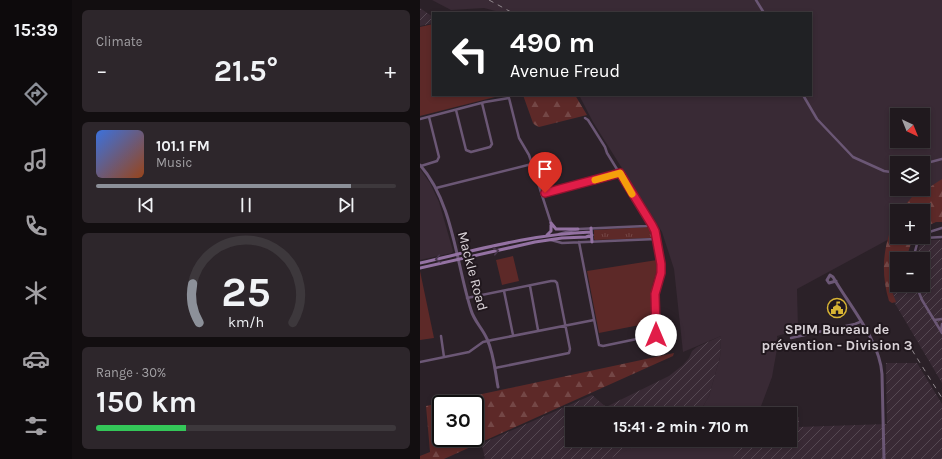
<!DOCTYPE html>
<html lang="en">
<head>
<meta charset="utf-8">
<style>
	body { margin:0; font-family:Karla,sans-serif; background:#2d262b; color:#f1f3f6; height:100vh; display:flex; flex-direction:column; font-size:15px; white-space:nowrap }
	* { box-sizing:border-box; margin:0 }
	p { font-size:13px; color:#a2a0a4 }
	.icon { flex:none; width:22px; height:22px; fill:none; stroke:currentColor; stroke-width:2; stroke-linecap:round; stroke-linejoin:round }
	.map { position:relative; flex:1; overflow:hidden }
	.panel { display:flex; flex-direction:column; gap:10px; padding:10px; background:#120e10; width:348px }
	.panel>* { flex:none }
	.guide { position:absolute; left:12px; top:12px; width:380px; height:84px; border-radius:0px; box-shadow:0 2px 6px #0003,0 0 0 1px #3d383c; background:#202124; color:#fff; overflow:hidden }
	.needle { width:26px; rotate:137deg }
	.controls { position:absolute; left:470px; top:108px; display:grid; gap:8px }
	.controls a { display:grid; place-items:center; width:40px; height:40px; border-radius:0px; background:#20191e; box-shadow:0 2px 6px #0003,0 0 0 1px #3d383c; font-size:20px }
	.speed { position:absolute; left:12px; top:395px; display:flex; gap:8px; font-size:20px; font-weight:700; text-align:center }
	.speed>* { display:grid; place-content:center; width:52px; height:52px; border-radius:50%; background:#20191e; box-shadow:0 2px 6px #0003,0 0 0 1px #3d383c; line-height:1 }
	.speed .limit { border:2px solid #111; border-radius:6px; background:#fff; color:#111 }
	.pin { position:absolute; display:grid; place-items:center; width:34px; height:34px; color:#fff; margin:-41px -17px; border-radius:50% 50% 50% 0; rotate:-45deg; box-shadow:0 0 4px #0007 }
	.pin .icon { rotate:45deg }
	.me { position:absolute; width:44px; margin:-22px; rotate:0deg; stroke-linejoin:round; filter:drop-shadow(0 0 3px #0008) }
	.turn { display:flex; align-items:center; gap:14px; height:84px; padding:0 12px; font-size:18px }
	.turn .icon { width:52px; height:52px; stroke-width:2.5 }
	.turn b { display:block; font-size:28px; line-height:34px }
	.big { font-size:30px; font-weight:700; line-height:1.1 }
	.panel .widget { flex:1; display:flex; flex-direction:column; justify-content:center; gap:6px; min-width:0; padding:0 14px; border-radius:6px; background:#2d262b }
	.panel .dial { align-items:center; gap:0 }
	.dial svg { height:104px; overflow:visible; fill:none; stroke:#3d383c; stroke-width:7; stroke-linecap:round; text-anchor:middle }
	.dial text { fill:#f1f3f6; stroke:none }
	.song { display:flex; align-items:center; gap:12px }
	.cover { width:48px; height:48px; border-radius:6px; background:linear-gradient(135deg,hsl(220 70% 55%),hsl(20 70% 35%)) }
	.played { height:4px; border-radius:2px; background:linear-gradient(90deg,#8c9099 85%,#3d383c 85%) }
	.keys { display:flex; justify-content:space-around; direction:ltr }
	.heat { display:flex; justify-content:space-between; align-items:center; font-size:22px; direction:ltr }
	.charge { height:6px; border-radius:3px; background:linear-gradient(90deg,#34c759 30%,#3d383c 0) }
	.trip { position:absolute; left:145px; top:407px; width:232px; height:40px; border-radius:0px; background:#20191e; box-shadow:0 2px 6px #0003,0 0 0 1px #3d383c; font-weight:700; line-height:40px; text-align:center }
	main { display:flex; flex:1; min-height:0 }
	.tab-bar { display:flex; flex-direction:column; width:72px; justify-content:space-around; align-items:center; background:#0d0a0c; color:#a2a0a4 }
	.tab-bar .icon { width:28px; height:28px }
	.tab-bar .current { color:#8c9099 }
	.tab-bar b { font-size:18px; color:#f1f3f6 }
	.map>svg:first-child { display:block }
	.built { fill:#392a35; fill-rule:evenodd }
	.industrial { fill:url(#industrial-furrows) }
	.grass { fill:url(#grass-tufts) }
	.forest { fill:url(#forest-firs); fill-rule:evenodd }
	.park { fill:#5d2928 }
	.lines { fill:none; stroke-linecap:round; stroke-linejoin:round }
	.minor { stroke:#6b5775; stroke-width:2.5 }
	.tertiary { stroke:#6b5775; stroke-width:3 }
	.secondary { stroke:#9472a3; stroke-width:3 }
	.rail { stroke:#91898e; stroke-width:1; stroke-dasharray:5 5; stroke-linecap:butt }
	.oneway { stroke:#49384d }
	.route-casing { stroke:#92132f; stroke-width:10 }
	.route { stroke:#e11d48; stroke-width:7 }
	.slow { stroke:#f59e0b; stroke-width:7 }
	.labels { text-anchor:middle; stroke-width:4; stroke-linejoin:round; paint-order:stroke }
	.street-label { font-size:14px; fill:#d8d1d6; stroke:#21181e }
	.poi-label { font-size:14px; font-weight:bold; fill:#d8d1d6; stroke:#21181e }
</style>
</head>
<body>
<main>
<nav class="tab-bar">
<b>15:39</b>
<svg class="icon current" aria-label="directions" viewBox="0 0 24 24"><path d="M12 3l9 9-9 9-9-9zM9 14v-3h6M13 9l2 2-2 2"/></svg>
<svg class="icon" aria-label="music" viewBox="0 0 24 24"><path d="M9 18V5l10-2v13"/><circle cx="6" cy="18" r="3"/><circle cx="16" cy="16" r="3"/></svg>
<svg class="icon" aria-label="phone" viewBox="0 0 24 24"><path d="M5 4h4l2 5-3 2q2 4 5 5l2-3 5 2v4C11 20 4 13 5 4z"/></svg>
<svg class="icon" aria-label="climate" viewBox="0 0 24 24"><path d="M12 3v18M4 7l16 10M4 17L20 7"/></svg>
<svg class="icon" aria-label="car" viewBox="0 0 24 24"><path d="M5 17H2v-5l4-1 3-4h7l3 4 3 1v5h-3M9 17h6M6 11h13"/><circle cx="7" cy="17" r="2"/><circle cx="17" cy="17" r="2"/></svg>
<svg class="icon" aria-label="filters" viewBox="0 0 24 24"><path d="M4 7h16M4 17h16"/><circle cx="9" cy="7" r="2"/><circle cx="15" cy="17" r="2"/></svg>
</nav>
<section class="panel">
<div class="widget"><p>Climate</p>
<div class="heat"><a>−</a><b class="big">21.5°</b><a>+</a></div>
</div>
<div class="widget">
<div class="song"><i class="cover"></i><div><b>101.1 FM</b><p>Music</p></div></div>
<div class="played"></div>
<div class="keys"><svg class="icon" aria-label="previous" viewBox="0 0 24 24"><path d="M18 5L8 12l10 7zM5 5v14"/></svg><svg class="icon" aria-label="pause" viewBox="0 0 24 24"><path d="M8 5v14M16 5v14"/></svg><svg class="icon" aria-label="next" viewBox="0 0 24 24"><path d="M6 5l10 7-10 7zM19 5v14"/></svg></div>
</div>
<div class="widget dial"><svg viewBox="0 0 100 80">
<path d="M14 69A42 42 0 1 1 86 69"/>
<path d="M14 69A42 42 0 0 1 9 39" stroke="#8c9099"/>
<text x="50" y="56" font-size="32" font-weight="700">25</text>
<text x="50" y="72" font-size="11">km/h</text>
</svg></div>
<div class="widget"><p>Range · 30%</p><b class="big">150 km</b><div class="charge"></div></div>
</section>
<div class="map">
<svg width="522" height="459" viewBox="0 0 522 459">
	<defs>
		<pattern id="industrial-furrows" width="10" height="10" patternUnits="userSpaceOnUse"><rect width="10" height="10" fill="#392a35"/><path d="M-1 1l2-2M0 10L10 0M9 11l2-2" fill="none" stroke="#554852"/></pattern>
		<pattern id="grass-tufts" width="24" height="20" patternUnits="userSpaceOnUse"><rect width="24" height="20" fill="#5d2928"/><path d="M3 7l-1-3M5 7V3M7 7l1-3M15 17l-1-3M17 17v-4M19 17l1-3" fill="none" stroke="#744746"/></pattern>
		<pattern id="forest-firs" width="22" height="20" patternUnits="userSpaceOnUse"><rect width="22" height="20" fill="#5d2928"/><path d="M5 1l3.5 6h-7zM16 11l3.5 6h-7z" fill="#744746"/></pattern>
	</defs>
	<rect width="100%" height="100%" fill="#2b2128"/>
	<path class="built" d="M 12,0 L 522,0 L 522,186 L 487,211 L 477,211 L 477,228 L 471,238 L 377,289 L 378,330 L 357,336 L 358,343 L 352,377 L 338,414 L 276,414 L 282,408 L 289,396 L 300,357 L 301,336 L 263,352 L 254,269 L 242,232 L 173,122 L 159,95 L 391,95 L 391,13 L 83,13 L 64,8 L 31,10 ZM 477,115 L 503,115 L 503,141 L 477,141 ZM 477,163 L 503,163 L 503,189 L 477,189 Z
		M 0,169 L 10,183 L 19,202 L 33,251 L 32,253 L 0,260 Z
		M 227,440 L 324,440 L 312,459 L 188,459 Z"/>
	<path class="industrial" d="M 0,8 L 13,17 L 13,23 L 0,26 Z
		M 505,240 L 522,240 L 522,383 L 467,290 L 465,268 L 477,267 L 477,285 L 503,285 L 503,259 L 497,259 L 499,247 L 502,243 Z
		M 301,336 L 300,357 L 289,396 L 282,408 L 276,414 L 152,414 L 152,440 L 228,440 L 189,459 L 63,459 L 65,458 L 62,446 L 63,443 L 172,395 L 186,407 L 249,376 L 263,365 L 269,358 L 272,351 L 277,347 Z
		M 466,363 L 497,363 L 522,404 L 522,459 L 312,459 L 324,440 L 370,440 L 370,417 L 379,417 L 379,427 L 467,424 Z"/>
	<path class="grass" d="M 230,227 L 232,229 L 233,236 L 231,238 L 175,240 L 174,239 L 174,230 Z"/>
	<path class="forest" d="M 103,95 L 155,95 L 167,115 L 119,127 L 115,125 L 113,123 Z
		M 522,179 L 522,222 L 516,222 L 503,228 L 503,211 L 480,211 L 492,197 L 499,194 Z
		M 477,215 L 477,237 L 493,237 L 486,259 L 477,259 L 477,267 L 469,268 L 470,286 L 476,302 L 472,303 L 469,301 C 460,271 463,243 477,215 Z
		M 254,353 L 253,356 L 24,459 L 0,459 L 0,456 L 10,452 L 6,406 ZM 21,404 L 55,404 L 55,438 L 21,438 Z"/>
	<path class="park" d="M 13,24 L 13,95 L 83,95 L 0,116 L 0,27 Z
		M 93,256 L 99,281 L 82,285 L 76,260 Z
		M 237,260 C 239,272 233,278 232,289 C 232,300 233,310 235,322 L 179,333 L 167,271 Z
		M 0,271 L 14,338 L 0,340 Z"/>
	<g class="lines">
		<path class="minor" d="M 336,0 L 344,13
			M 383,95 L 397,119 L 433,157 L 464,171 L 477,173
			M 36,110 L 46,150 L 51,152 L 70,147 L 72,144 L 62,103
			M 0,119 L 65,102 L 89,98 L 99,138 L 109,155 L 131,223
			M 503,164 L 522,159
			M 1,166 L 17,161 L 19,157 L 9,117
			M 16,188 L 112,164
			M 122,194 L 200,173
			M 139,234 L 158,229 L 226,226 L 231,225
			M 503,234 L 522,228
			M 131,240 L 142,243 L 236,239
			M 159,242 L 179,345 L 183,346 L 236,335 L 237,332 L 235,293 L 241,273 L 241,264 L 235,231 L 187,153 L 185,147 L 168,120 L 165,118
			M 497,242 L 504,238 L 522,237
			M 493,259 L 497,244 L 500,237
			M 496,285 L 502,300 L 522,333
			M 110,286 L 118,330
			M 84,291 L 93,335
			M 47,298 L 131,281 L 135,281 L 137,283 L 150,349 L 149,353 L 75,368
			M 514,320 L 522,319
			M 521,331 L 522,324
			M 21,336 L 24,357
			M 371,338 L 435,324 L 440,322
			M 0,362 L 49,352 L 63,342 L 72,340 L 174,320"/>
		<path class="tertiary" d="M 0,165 C 33,202 36,263 51,310 C 54,321 63,329 67,339 C 74,354 75,371 78,387
			M 416,281 L 409,283 L 407,280 L 410,275 L 413,277 C 429,305 460,341 462,374 L 464,459"/>
		<path class="secondary" d="M 131,223 L 136,229 L 158,229
			M 171,228 L 172,242
			M 127,235 L 131,231 L 131,225
			M 0,263 C 57,250 113,234 171,232
			M 0,268 L 115,242 L 142,238 L 166,237 L 172,235"/>
		<path class="rail" d="M 69,0 L 91,12
			M 492,350 L 522,398"/>
	</g>
	<defs><path id="oneway-chevron" d="M-2-3.5L2.5 0L-2 3.5" fill="none" stroke-width="1.6" stroke-linecap="round" stroke-linejoin="round"/></defs>
	<g class="oneway">
		<use href="#oneway-chevron" transform="translate(76 251) rotate(-13)"/>
		<use href="#oneway-chevron" transform="translate(18 259) rotate(167)"/>
	</g>
	<g class="lines">
		<defs>
			<path id="route" d="M 125,193 L 200,173 L 232,225 L 235,231 L 241,264 L 241,273 L 235,294 L 236,335"/>
		</defs>
		<use href="#route" class="route-casing"/>
		<use href="#route" class="route"/>
		<path class="slow" d="M 175,180 L 200,173 L 212,194"/>
	</g>
	<defs>
		<symbol id="civic-ring" viewBox="-11 -11 22 22"><circle r="9.5" fill="#21181e" stroke="#d8b434" stroke-width="1.5"/><path d="M-.6-6.5H3V-4.5H.6V-3L4-1V1h2V6H-6V1h2V-1L-.6-3ZM-1.2 2.5V6h2.4V2.5Z" fill="#d8b434"/></symbol>
	</defs>
	<g fill-rule="evenodd">
		<use href="#civic-ring" x="406" y="297" width="22" height="22"/>
	</g>
	<g class="labels">
		<g class="street-label">
			<text transform="translate(53 271) rotate(75)" y="5">Mackle Road</text>
		</g>
		<g class="poi-label">
			<text x="417" y="334">SPIM Bureau de<tspan x="417" dy="16">prévention - Division 3</tspan></text>
		</g>
	</g>
</svg>
<div class="controls">
<a><svg class="needle" viewBox="-14 -14 28 28"><path d="M0-13l5 13h-10z" fill="#e53935"/><path d="M0 13l5-13h-10z" fill="#a2a0a4"/></svg></a>
<a><svg class="icon" aria-label="layers" viewBox="0 0 24 24"><path d="M12 4l9 5-9 5-9-5zM3 14l9 5 9-5"/></svg></a>
<a>+</a>
<a>−</a>
</div>
<div class="speed"><div class="limit">30</div></div>
<div class="pin" style="left:125px;top:193px;background:#d93025"><svg class="icon" aria-label="arrive" viewBox="0 0 24 24"><path d="M6 21V4h12l-3 4 3 4H6"/></svg></div>
<svg class="me" style="left:236px;top:335px" viewBox="-20 -20 40 40"><circle r="19" fill="#fff"/><path d="M0-13L10 11 0 6-10 11z" fill="#e11d48"/></svg>
<div class="trip">15:41 · 2 min · 710 m</div>
<div class="guide">
<div class="turn"><svg class="icon" aria-label="left" viewBox="0 0 24 24"><path d="M17 20v-9H6M10 6l-5 5 5 5"/></svg><div><b>490 m</b>Avenue Freud</div></div>
</div>
</div>
</main>
</body>
</html>
